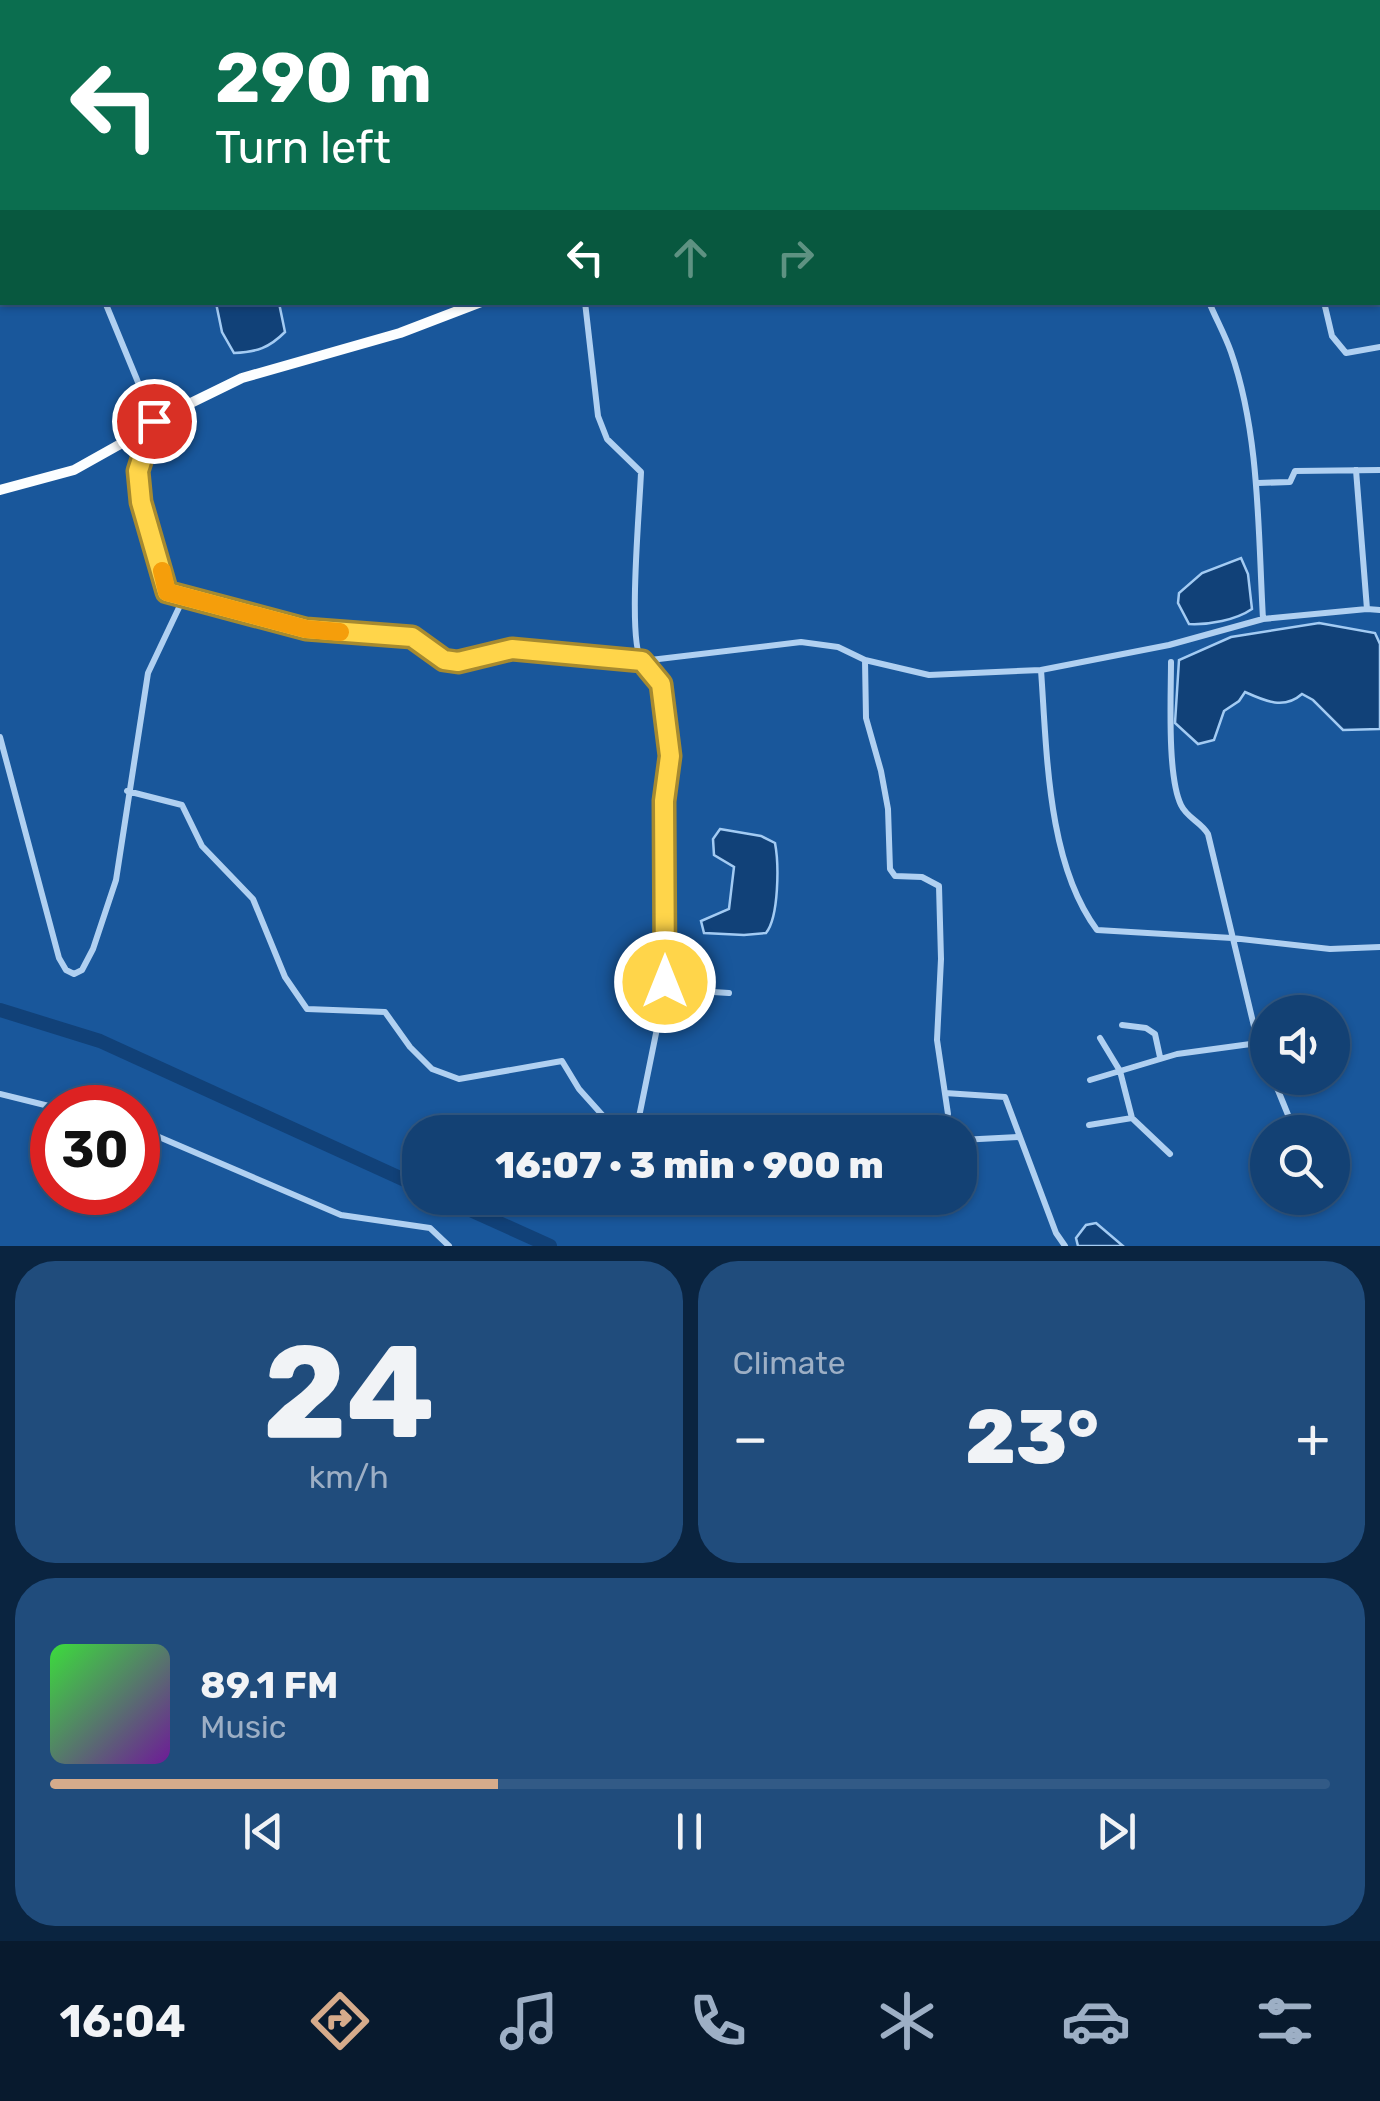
<!DOCTYPE html>
<html lang="en">
<head>
<meta charset="utf-8">
<style>
	body { margin:0; font-family:Rubik,sans-serif; background:#204c7c; color:#f1f3f6; height:100vh; display:flex; flex-direction:column; font-size:38px; white-space:nowrap }
	* { box-sizing:border-box; margin:0 }
	p { font-size:32px; color:#9dafc5 }
	.icon { flex:none; width:55px; height:55px; fill:none; stroke:currentColor; stroke-width:2; stroke-linecap:round; stroke-linejoin:round }
	.map { position:relative; height:1246px; overflow:hidden }
	.side { display:flex; flex-direction:column; gap:15px; padding:15px; background:#0a2440; flex:1 }
	.side>* { flex:none }
	.hud { position:absolute; left:0px; top:0px; width:1380px; height:305px; box-shadow:0 2px 8px #0004,0 0 0 2px #325a86; background:#0b6e4f; color:#fff; overflow:hidden }
	.tools { position:absolute; left:1250px; top:995px; display:grid; gap:20px }
	.tools a { display:grid; place-items:center; width:100px; height:100px; border-radius:50%; background:#134174; box-shadow:0 2px 8px #0004,0 0 0 2px #325a86; font-size:50px }
	.speed { position:absolute; left:30px; top:1085px; display:flex; gap:20px; font-size:50px; font-weight:700; text-align:center }
	.speed>* { display:grid; place-content:center; width:130px; height:130px; border-radius:50%; background:#134174; box-shadow:0 2px 8px #0004,0 0 0 2px #325a86; line-height:1 }
	.speed .limit { border:15px solid #d22; background:#fff; color:#111 }
	.pin { position:absolute; display:grid; place-items:center; width:85px; height:85px; color:#fff; margin:-42px; border:5px solid #fff; border-radius:50%; box-shadow:0 2px 10px #0007 }
	.me { position:absolute; width:110px; margin:-55px; rotate:0deg; stroke-linejoin:round; filter:drop-shadow(0 0 8px #0008) }
	.turn { display:flex; align-items:center; gap:35px; height:210px; padding:0 50px; font-size:45px }
	.turn .icon { width:130px; height:130px; stroke-width:2.5 }
	.turn b { display:block; font-size:70px; line-height:85px }
	.lanes { display:flex; align-items:center; height:95px; padding:0 50px; background:#0003; justify-content:center; gap:50px; direction:ltr }
	.lanes .off { opacity:.35 }
	.big { font-size:75px; font-weight:800; line-height:1.1 }
	.side .card { flex:1; display:flex; flex-direction:column; justify-content:center; gap:15px; min-width:0; padding:0 35px; border-radius:40px; background:#204c7c }
	.side .dial { align-items:center; gap:0 }
	.dial b { font-size:130px; line-height:1 }
	.song { display:flex; align-items:center; gap:30px }
	.cover { width:120px; height:120px; border-radius:15px; background:linear-gradient(135deg,hsl(120 70% 55%),hsl(280 70% 35%)) }
	.played { height:10px; border-radius:5px; background:linear-gradient(90deg,#d6ab8b 35%,#325a86 35%) }
	.keys { display:flex; justify-content:space-around; direction:ltr }
	.heat { display:flex; justify-content:space-between; align-items:center; font-size:55px; direction:ltr }
	.side .tiles { flex:1; display:grid; gap:15px; grid-template-columns:1fr 1fr }
	.card:last-child { grid-column:span 2 }
	.trip { position:absolute; left:402px; top:1115px; width:575px; height:100px; border-radius:40px; background:#134174; box-shadow:0 2px 8px #0004,0 0 0 2px #325a86; font-weight:800; line-height:100px; text-align:center }
	.dock { display:flex; height:160px; justify-content:space-around; align-items:center; background:#081a2e; color:#9dafc5 }
	.dock .icon { width:70px; height:70px }
	.dock .active { color:#d6ab8b }
	.dock b { font-size:45px; color:#f1f3f6 }
	.map>svg:first-child { display:block }
	.water { fill:#114178; stroke:#a3cbf3; stroke-width:2.5 }
	.lines { fill:none; stroke-linecap:round; stroke-linejoin:round }
	.river { stroke:#114178; stroke-width:14 }
	.minor { stroke:#b0d0f1; stroke-width:6 }
	.trunk { stroke:#fcfeff; stroke-width:10 }
	.rail-casing { stroke:#fff; stroke-width:6 }
	.rail { stroke:#19579b; stroke-width:2.5; stroke-dasharray:8; stroke-linecap:butt }
	.route-casing { stroke:#a68a30; stroke-width:25 }
	.route { stroke:#ffd54a; stroke-width:18 }
	.slow { stroke:#f59e0b; stroke-width:18 }
</style>
</head>
<body>
<div class="map">
<svg width="1380" height="1246" viewBox="0 0 1380 1246">
	<rect width="100%" height="100%" fill="#19579b"/>
	<path class="water" d="M 216,303 L 279,303 L 285,332 C 269,348 257,352 234,353 L 222,332 Z
		M 1241,558 L 1248,574 L 1252,609 C 1236,620 1209,625 1189,624 L 1178,603 L 1179,593 L 1202,573 Z
		M 1319,623 L 1375,633 L 1380,644 L 1380,729 L 1343,730 L 1313,700 L 1302,694 C 1284,710 1265,701 1245,692 L 1239,701 L 1224,711 L 1214,740 L 1198,744 L 1175,723 L 1179,660 L 1231,637 Z
		M 720,829 L 761,836 L 775,843 C 779,864 779,917 766,933 L 744,935 L 704,933 L 701,921 L 729,909 L 734,867 L 714,855 L 713,839 Z
		M 1096,1223 L 1123,1246 L 1078,1246 L 1076,1238 L 1086,1225 Z"/>
	<g class="lines">
		<path class="river" d="M 0,1010 L 100,1041 L 420,1187
			M 444,1198 L 550,1246"/>
		<path class="minor" d="M 1138,0 L 1139,2
			M 109,2 L 110,0
			M 0,64 L 2,64
			M 105,302 L 154,421 L 138,471 L 141,502 L 167,592 L 306,629 L 412,637 L 444,661 L 458,662 L 513,649 L 642,661 L 661,684 L 671,756 L 664,801 L 665,989 L 638,1122
			M 585,302 L 598,416 L 607,439 L 641,472 C 640,504 627,644 642,661 L 801,642 L 838,647 L 865,660 L 929,675 L 1041,670 C 1047,752 1047,863 1097,930 L 1232,938 L 1330,949 L 1380,947
			M 1209,302 C 1216,319 1225,335 1231,352 C 1260,435 1258,532 1263,619
			M 1324,302 L 1332,336 L 1346,353 L 1380,347
			M 1356,470 L 1367,609
			M 1258,483 L 1290,482 L 1295,471 L 1380,470
			M 865,660 L 866,718 L 881,771 L 888,809 L 890,869 L 895,876 L 922,877 L 939,886 L 941,959 L 937,1040 L 948,1114
			M 1171,662 C 1171,696 1167,776 1181,805 C 1187,818 1201,822 1208,834 L 1258,1043 L 1268,1065
			M 1041,670 L 1169,645 L 1263,619 L 1367,609 L 1380,610
			M 0,737 L 59,958 L 66,970 L 74,974 L 82,970 L 93,949 L 116,880 L 148,673 L 184,597
			M 127,791 L 182,805 L 202,846 L 253,899 L 285,977 L 307,1009 L 385,1012 L 410,1047 L 432,1069 L 459,1079 L 562,1061 L 579,1089 L 605,1118 L 724,1132
			M 665,989 L 729,993
			M 1122,1025 L 1146,1028 L 1155,1034 L 1160,1057
			M 1100,1038 L 1120,1071 L 1132,1118
			M 1273,1078 L 1295,1132
			M 1090,1080 L 1177,1054 L 1258,1043
			M 945,1093 L 1005,1097 L 1056,1233 L 1065,1246
			M 0,1094 L 57,1108
			M 1089,1125 L 1132,1118 L 1170,1154
			M 138,1128 L 341,1215 L 430,1228 L 449,1246
			M 795,1132 L 844,1129 L 851,1132
			M 960,1140 L 1019,1137"/>
		<path class="trunk" d="M 951,2 L 952,0
			M 0,490 L 74,470 L 124,442 L 154,421 L 242,378 L 400,333 L 481,302"/>
		<defs>
			<path id="rail" d="M 421,2 L 427,0
				M 0,194 L 2,193"/>
		</defs>
		<use href="#rail" class="rail-casing"/>
		<use href="#rail" class="rail"/>
	</g>
	<g class="lines">
		<defs>
			<path id="route" d="M 154,421 L 138,471 L 141,502 L 167,592 L 306,629 L 412,637 L 444,660 L 458,662 L 512,649 L 642,661 L 661,684 L 670,756 L 664,801 L 665,982"/>
		</defs>
		<use href="#route" class="route-casing"/>
		<use href="#route" class="route"/>
		<path class="slow" d="M 162,571 L 167,592 L 306,629 L 340,632"/>
	</g>
</svg>
<div class="tools">
<a><svg class="icon" aria-label="sound" viewBox="0 0 24 24"><path d="M4 9h4l5-4v14l-5-4H4zM17 9q2 3 0 6"/></svg></a>
<a><svg class="icon" aria-label="search" viewBox="0 0 24 24"><circle cx="10" cy="10" r="6"/><path d="M15 15l6 6"/></svg></a>
</div>
<div class="speed"><div class="limit">30</div></div>
<div class="pin" style="left:154px;top:421px;background:#d93025"><svg class="icon" aria-label="arrive" viewBox="0 0 24 24"><path d="M6 21V4h12l-3 4 3 4H6"/></svg></div>
<svg class="me" style="left:665px;top:982px" viewBox="-20 -20 40 40"><circle r="17" fill="#ffd54a" stroke="#fff" stroke-width="3"/><path d="M0-11L8 9 0 5-8 9z" fill="#fff"/></svg>
<div class="trip">16:07 · 3 min · 900 m</div>
<div class="hud">
<div class="turn"><svg class="icon" aria-label="left" viewBox="0 0 24 24"><path d="M17 20v-9H6M10 6l-5 5 5 5"/></svg><div><b>290 m</b>Turn left</div></div>
<div class="lanes"><svg class="icon" aria-label="left" viewBox="0 0 24 24"><path d="M17 20v-9H6M10 6l-5 5 5 5"/></svg><svg class="icon off" aria-label="ahead" viewBox="0 0 24 24"><path d="M12 20V5M6 11l6-6 6 6"/></svg><svg class="icon off" aria-label="right" viewBox="0 0 24 24"><path d="M7 20v-9h11M14 6l5 5-5 5"/></svg></div>
</div>
</div>
<section class="side">
<div class="tiles">
<div class="card dial"><b>24</b><p>km/h</p></div>
<div class="card"><p>Climate</p>
<div class="heat"><a>−</a><b class="big">23°</b><a>+</a></div>
</div>
<div class="card">
<div class="song"><i class="cover"></i><div><b>89.1 FM</b><p>Music</p></div></div>
<div class="played"></div>
<div class="keys"><svg class="icon" aria-label="previous" viewBox="0 0 24 24"><path d="M18 5L8 12l10 7zM5 5v14"/></svg><svg class="icon" aria-label="pause" viewBox="0 0 24 24"><path d="M8 5v14M16 5v14"/></svg><svg class="icon" aria-label="next" viewBox="0 0 24 24"><path d="M6 5l10 7-10 7zM19 5v14"/></svg></div>
</div>
</div>
</section>
<nav class="dock">
<b>16:04</b>
<svg class="icon active" aria-label="directions" viewBox="0 0 24 24"><path d="M12 3l9 9-9 9-9-9zM9 14v-3h6M13 9l2 2-2 2"/></svg>
<svg class="icon" aria-label="music" viewBox="0 0 24 24"><path d="M9 18V5l10-2v13"/><circle cx="6" cy="18" r="3"/><circle cx="16" cy="16" r="3"/></svg>
<svg class="icon" aria-label="phone" viewBox="0 0 24 24"><path d="M5 4h4l2 5-3 2q2 4 5 5l2-3 5 2v4C11 20 4 13 5 4z"/></svg>
<svg class="icon" aria-label="climate" viewBox="0 0 24 24"><path d="M12 3v18M4 7l16 10M4 17L20 7"/></svg>
<svg class="icon" aria-label="car" viewBox="0 0 24 24"><path d="M5 17H2v-5l4-1 3-4h7l3 4 3 1v5h-3M9 17h6M6 11h13"/><circle cx="7" cy="17" r="2"/><circle cx="17" cy="17" r="2"/></svg>
<svg class="icon" aria-label="filters" viewBox="0 0 24 24"><path d="M4 7h16M4 17h16"/><circle cx="9" cy="7" r="2"/><circle cx="15" cy="17" r="2"/></svg>
</nav>
</body>
</html>
